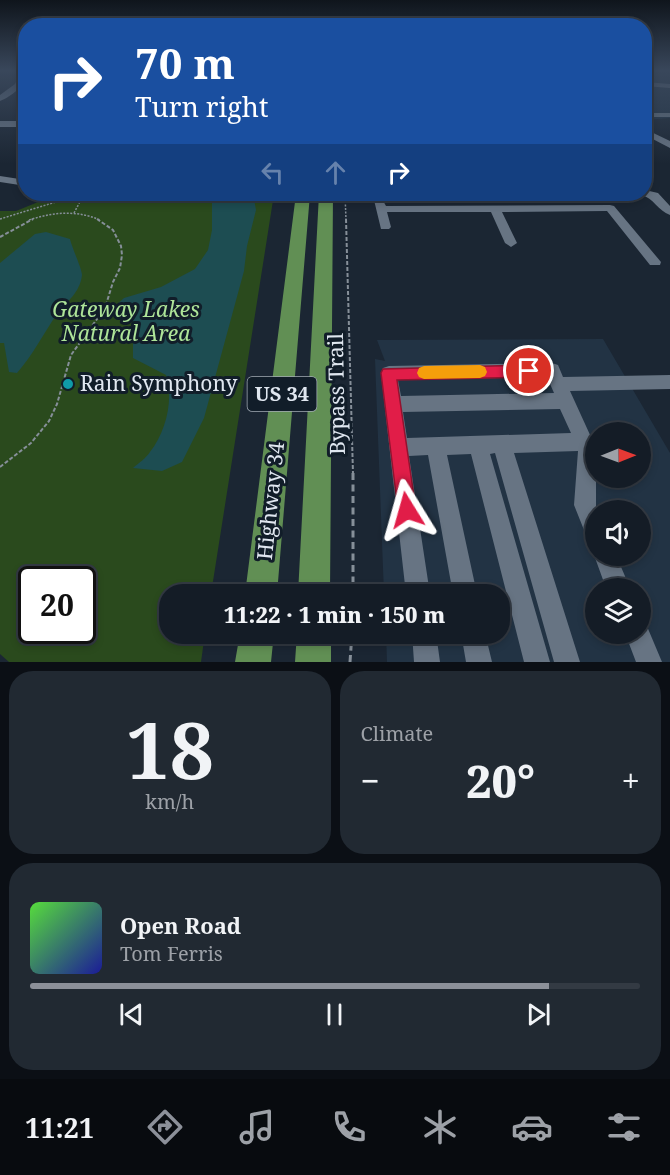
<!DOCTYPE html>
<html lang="en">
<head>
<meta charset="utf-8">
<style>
	body { margin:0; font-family:"Noto Serif",serif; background:#212932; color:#f1f3f6; height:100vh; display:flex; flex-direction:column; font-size:22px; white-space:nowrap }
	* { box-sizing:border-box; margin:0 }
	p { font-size:20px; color:#9da1a7 }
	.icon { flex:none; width:33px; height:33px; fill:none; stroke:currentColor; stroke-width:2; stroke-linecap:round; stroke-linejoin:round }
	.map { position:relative; height:662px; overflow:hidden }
	.sheet { display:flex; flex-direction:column; gap:9px; padding:9px; background:#0b0f15; flex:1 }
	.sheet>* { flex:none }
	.top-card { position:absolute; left:18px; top:18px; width:634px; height:183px; border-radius:24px; box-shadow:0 3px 9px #0003,0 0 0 2px #333a43; background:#1a4fa0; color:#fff; overflow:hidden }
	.needle { width:39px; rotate:89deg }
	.controls { position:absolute; left:585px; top:422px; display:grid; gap:12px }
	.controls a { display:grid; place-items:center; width:66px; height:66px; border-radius:50%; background:#141c26; box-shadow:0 3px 9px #0003,0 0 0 2px #333a43; font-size:30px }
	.speed { position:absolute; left:18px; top:566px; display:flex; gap:12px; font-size:30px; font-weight:700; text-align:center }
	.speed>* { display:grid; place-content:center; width:78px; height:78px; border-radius:50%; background:#141c26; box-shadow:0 3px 9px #0003,0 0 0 2px #333a43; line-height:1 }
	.speed .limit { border:3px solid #111; border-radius:9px; background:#fff; color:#111 }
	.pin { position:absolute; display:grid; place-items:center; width:51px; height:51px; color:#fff; margin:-26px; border:3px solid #fff; border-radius:50%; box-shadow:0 2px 6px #0007 }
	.me { position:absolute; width:66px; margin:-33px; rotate:352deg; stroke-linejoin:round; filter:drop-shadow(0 0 4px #0008) }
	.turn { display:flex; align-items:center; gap:21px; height:126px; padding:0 18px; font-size:27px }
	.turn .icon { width:78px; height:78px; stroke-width:2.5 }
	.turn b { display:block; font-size:42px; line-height:51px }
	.lanes { display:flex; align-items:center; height:57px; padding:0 18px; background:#0003; justify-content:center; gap:30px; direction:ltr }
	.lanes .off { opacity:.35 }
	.big { font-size:45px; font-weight:800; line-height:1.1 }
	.sheet .widget { flex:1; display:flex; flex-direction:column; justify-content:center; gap:9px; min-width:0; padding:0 21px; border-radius:24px; background:#212932 }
	.sheet .dial { align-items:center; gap:0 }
	.dial b { font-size:78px; line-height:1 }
	.song { display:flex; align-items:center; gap:18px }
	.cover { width:72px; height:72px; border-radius:9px; background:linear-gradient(135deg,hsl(110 70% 55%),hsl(240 70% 35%)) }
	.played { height:6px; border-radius:3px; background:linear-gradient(90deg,#8c9099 85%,#333a43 85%) }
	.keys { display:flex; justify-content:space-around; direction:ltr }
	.heat { display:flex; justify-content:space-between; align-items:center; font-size:33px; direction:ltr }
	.sheet .tiles { flex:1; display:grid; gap:9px; grid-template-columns:1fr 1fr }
	.widget:last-child { grid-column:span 2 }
	.trip { position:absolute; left:159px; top:584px; width:351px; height:60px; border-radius:24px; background:#141c26; box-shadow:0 3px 9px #0003,0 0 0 2px #333a43; font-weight:800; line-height:60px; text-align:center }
	.dock { display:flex; height:96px; justify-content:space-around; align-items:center; background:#080b0f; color:#9da1a7 }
	.dock .icon { width:42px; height:42px }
	.dock .active { color:#8c9099 }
	.dock b { font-size:27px; color:#f1f3f6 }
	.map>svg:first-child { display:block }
	.built { fill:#234; fill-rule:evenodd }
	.green { fill:#2a4a1d; fill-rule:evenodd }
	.water { fill:#1d4d52 }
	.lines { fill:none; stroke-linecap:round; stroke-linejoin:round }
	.path-far2 { stroke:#868f99; stroke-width:1.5; stroke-dasharray:2 1.5; stroke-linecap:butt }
	.path-far1 { stroke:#868f99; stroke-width:2; stroke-dasharray:4 2; stroke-linecap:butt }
	.path { stroke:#868f99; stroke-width:3; stroke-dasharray:7 4.5; stroke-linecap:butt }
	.minor { fill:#677483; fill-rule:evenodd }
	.highway { fill:#618f54; fill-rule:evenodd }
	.route { fill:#e11d48; stroke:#92132f; stroke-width:1.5 }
	.slow { fill:#f59e0b }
	.culture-dot { fill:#0f9aa8; stroke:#111d29; stroke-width:2 }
	.labels { text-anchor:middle; stroke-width:6; stroke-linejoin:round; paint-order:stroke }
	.shield { fill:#111d29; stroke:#a2aab4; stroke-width:1.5 }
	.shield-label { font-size:20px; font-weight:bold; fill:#e0e7f0 }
	.park-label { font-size:21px; font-style:italic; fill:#aee599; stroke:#111d29 }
	.poi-label { font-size:21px; fill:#e0e7f0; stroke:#111d29; text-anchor:start }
	.street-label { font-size:21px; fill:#e0e7f0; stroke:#111d29 }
</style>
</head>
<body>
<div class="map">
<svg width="670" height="662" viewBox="0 0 670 662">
	<rect width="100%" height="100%" fill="#1b2633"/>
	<path class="built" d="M 645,71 L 670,71 L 670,118 L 645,120 Z
		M 603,339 L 670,453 L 670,662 L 387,662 L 386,633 L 500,633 L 500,594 L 384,594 L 375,359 L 385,361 L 377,340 ZM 596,432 L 640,432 L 640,477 L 596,477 ZM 596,510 L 640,510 L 640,555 L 596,555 ZM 596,588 L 640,588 L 640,633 L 596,633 Z"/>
	<path class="green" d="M 58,194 L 274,194 L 211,594 L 170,594 L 170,633 L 205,633 L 201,662 L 9,662 L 0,654 L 0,211 L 16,211 ZM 32,579 L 82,579 L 82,630 L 32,630 Z"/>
	<path class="water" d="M 217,194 L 248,194 L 254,199 L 256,210 L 247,246 L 244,271 L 204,418 L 182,462 L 162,471 L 133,468 C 139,463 146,458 150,452 C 166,432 174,399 166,375 L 133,358 L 133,321 L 113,308 L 124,298 L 161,287 L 195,269 L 208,250 L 212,230 L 212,196 Z
		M 46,232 L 70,239 C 72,248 82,269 82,275 C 80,293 67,301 57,314 C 43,334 33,355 17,373 L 9,372 L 4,343 L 0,343 L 0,263 L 35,234 Z"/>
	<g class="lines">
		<path class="path-far2" d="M 345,194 L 346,220
			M 74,213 L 84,194
			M 0,219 L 82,194
			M 29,220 C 53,212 77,210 100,220"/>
		<path class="path-far1" d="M 346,219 L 353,474
			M 0,237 L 33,219
			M 0,467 L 31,443 L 49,421 L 57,404 L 71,355 L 105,308 L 113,282 L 120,268 L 122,255 L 121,246 L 113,230 L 97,219"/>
		<path class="path" d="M 353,473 L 353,594
			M 350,662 L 352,633"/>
		<path class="minor" d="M 21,71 L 26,71 C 26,86 12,96 0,101 L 0,95 L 15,84 Z
			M 645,82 L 670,84 L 670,88 L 645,86 Z
			M 645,113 L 670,113 L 670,117 L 645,117 Z
			M 0,121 L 26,121 L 26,127 L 0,127 Z
			M 645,129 L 670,141 L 670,148 L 645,135 Z
			M 0,176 L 26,180 L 26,186 L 0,182 Z
			M 645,190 L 658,193 L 670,206 L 670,215 C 658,211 654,198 641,195 L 640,194 L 645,194 Z
			M 373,194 L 423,194 L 418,197 L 381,197 L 386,206 L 610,205 L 614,206 L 661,262 L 660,265 L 650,265 L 607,211 L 502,212 L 517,243 L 511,247 L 505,243 L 491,212 L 387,212 L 391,227 L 389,229 L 381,229 L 374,200 L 378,197 Z
			M 552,363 L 558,365 L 563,377 L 670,375 L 670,389 L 570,391 L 596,448 L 596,543 L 588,540 L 574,505 L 578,451 L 514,453 L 580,662 L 554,662 L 495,453 L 490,454 L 550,662 L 524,662 L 471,454 L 447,455 L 477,594 L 453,594 L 428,455 L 409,456 L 430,594 L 406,594 L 381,373 L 383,368 L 389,366 ZM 547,377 L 554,393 L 401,396 L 398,380 ZM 560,409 L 571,433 L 407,438 L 403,412 Z
			M 596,551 L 596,555 L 616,555 L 630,588 L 606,588 L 594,555 Z
			M 640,622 L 646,624 L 662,662 L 636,662 L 625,633 L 640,633 Z
			M 412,633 L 436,633 L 440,662 L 414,662 Z
			M 461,633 L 485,633 L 492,662 L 466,662 Z"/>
		<path class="highway" d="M 296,194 L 310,194 L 277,594 L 245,594 Z
			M 319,194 L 333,194 L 330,594 L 298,594 Z
			M 240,633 L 274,633 L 271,662 L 235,662 Z
			M 297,633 L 331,633 L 331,662 L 295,662 Z"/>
	</g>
	<linearGradient id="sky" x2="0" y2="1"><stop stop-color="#0f151c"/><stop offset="0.43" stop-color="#39475b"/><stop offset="1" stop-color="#39475b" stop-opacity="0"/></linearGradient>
	<rect width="670" height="164" fill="url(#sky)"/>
	<path class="route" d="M 529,365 L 534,366 L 536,371 L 534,375 L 529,377 L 397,380 L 416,510 L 414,516 L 407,519 L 400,516 L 398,510 L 381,373 L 383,369 Z"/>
	<path class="slow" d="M 480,365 L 485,367 L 487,372 L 485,376 L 480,378 L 424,379 L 419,377 L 417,373 L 419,368 L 424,366 Z"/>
	<circle class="culture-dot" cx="68" cy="384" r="6"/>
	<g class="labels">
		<rect class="shield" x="247.5" y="377" width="69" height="34" rx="4.5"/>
		<g class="shield-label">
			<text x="282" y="401">US 34</text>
		</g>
		<g class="park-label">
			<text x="126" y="317">Gateway Lakes<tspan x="126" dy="24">Natural Area</tspan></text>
		</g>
		<g class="poi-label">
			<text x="80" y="391">Rain Symphony</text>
		</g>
		<g class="street-label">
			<text transform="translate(337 394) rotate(-91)" y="7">Bypass Trail</text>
			<text transform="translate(271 501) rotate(-84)" y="7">Highway 34</text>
		</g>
	</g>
</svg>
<div class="controls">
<a><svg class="needle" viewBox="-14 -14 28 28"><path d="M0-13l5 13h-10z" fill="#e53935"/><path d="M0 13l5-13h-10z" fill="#9da1a7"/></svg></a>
<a><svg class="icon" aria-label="sound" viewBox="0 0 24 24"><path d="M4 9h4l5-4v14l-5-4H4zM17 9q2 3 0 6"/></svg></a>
<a><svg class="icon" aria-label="layers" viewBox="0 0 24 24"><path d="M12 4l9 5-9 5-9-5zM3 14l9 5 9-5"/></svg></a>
</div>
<div class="speed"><div class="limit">20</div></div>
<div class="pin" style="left:529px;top:371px;background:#d93025"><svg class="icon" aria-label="arrive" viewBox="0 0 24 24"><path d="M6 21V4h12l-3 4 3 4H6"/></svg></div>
<svg class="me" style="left:407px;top:510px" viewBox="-20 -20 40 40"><path d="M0-17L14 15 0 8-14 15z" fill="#e11d48" stroke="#fff" stroke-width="4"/></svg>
<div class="trip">11:22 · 1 min · 150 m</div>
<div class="top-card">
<div class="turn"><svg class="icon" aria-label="right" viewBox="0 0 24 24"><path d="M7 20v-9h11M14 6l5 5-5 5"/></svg><div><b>70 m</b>Turn right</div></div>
<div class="lanes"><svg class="icon off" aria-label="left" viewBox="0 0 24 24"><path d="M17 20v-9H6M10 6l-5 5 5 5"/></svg><svg class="icon off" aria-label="ahead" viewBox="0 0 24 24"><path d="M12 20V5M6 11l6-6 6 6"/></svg><svg class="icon" aria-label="right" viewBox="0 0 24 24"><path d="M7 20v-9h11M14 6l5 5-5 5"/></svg></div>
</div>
</div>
<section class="sheet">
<div class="tiles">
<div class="widget dial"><b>18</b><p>km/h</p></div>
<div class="widget"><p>Climate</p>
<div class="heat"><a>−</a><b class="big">20°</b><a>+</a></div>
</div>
<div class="widget">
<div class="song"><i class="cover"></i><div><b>Open Road</b><p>Tom Ferris</p></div></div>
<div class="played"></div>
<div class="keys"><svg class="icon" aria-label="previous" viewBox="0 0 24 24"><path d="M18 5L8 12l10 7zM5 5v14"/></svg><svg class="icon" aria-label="pause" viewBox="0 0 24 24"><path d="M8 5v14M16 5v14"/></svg><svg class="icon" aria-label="next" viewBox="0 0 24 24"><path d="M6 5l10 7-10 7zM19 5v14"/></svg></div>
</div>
</div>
</section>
<nav class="dock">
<b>11:21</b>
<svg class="icon active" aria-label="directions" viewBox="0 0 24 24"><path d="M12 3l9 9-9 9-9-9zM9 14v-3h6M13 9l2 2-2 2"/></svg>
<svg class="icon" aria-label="music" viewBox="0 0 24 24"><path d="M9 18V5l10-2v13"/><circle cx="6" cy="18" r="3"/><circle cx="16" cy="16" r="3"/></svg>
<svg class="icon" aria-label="phone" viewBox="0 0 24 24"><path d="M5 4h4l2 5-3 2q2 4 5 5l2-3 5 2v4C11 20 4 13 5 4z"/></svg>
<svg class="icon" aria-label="climate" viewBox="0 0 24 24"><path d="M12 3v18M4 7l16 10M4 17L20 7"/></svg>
<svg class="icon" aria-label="car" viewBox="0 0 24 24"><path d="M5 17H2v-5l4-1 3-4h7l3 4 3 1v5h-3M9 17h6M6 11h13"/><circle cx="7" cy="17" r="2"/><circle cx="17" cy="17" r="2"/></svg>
<svg class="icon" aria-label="filters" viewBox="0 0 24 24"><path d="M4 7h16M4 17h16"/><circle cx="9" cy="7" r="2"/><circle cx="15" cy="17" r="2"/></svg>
</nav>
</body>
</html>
